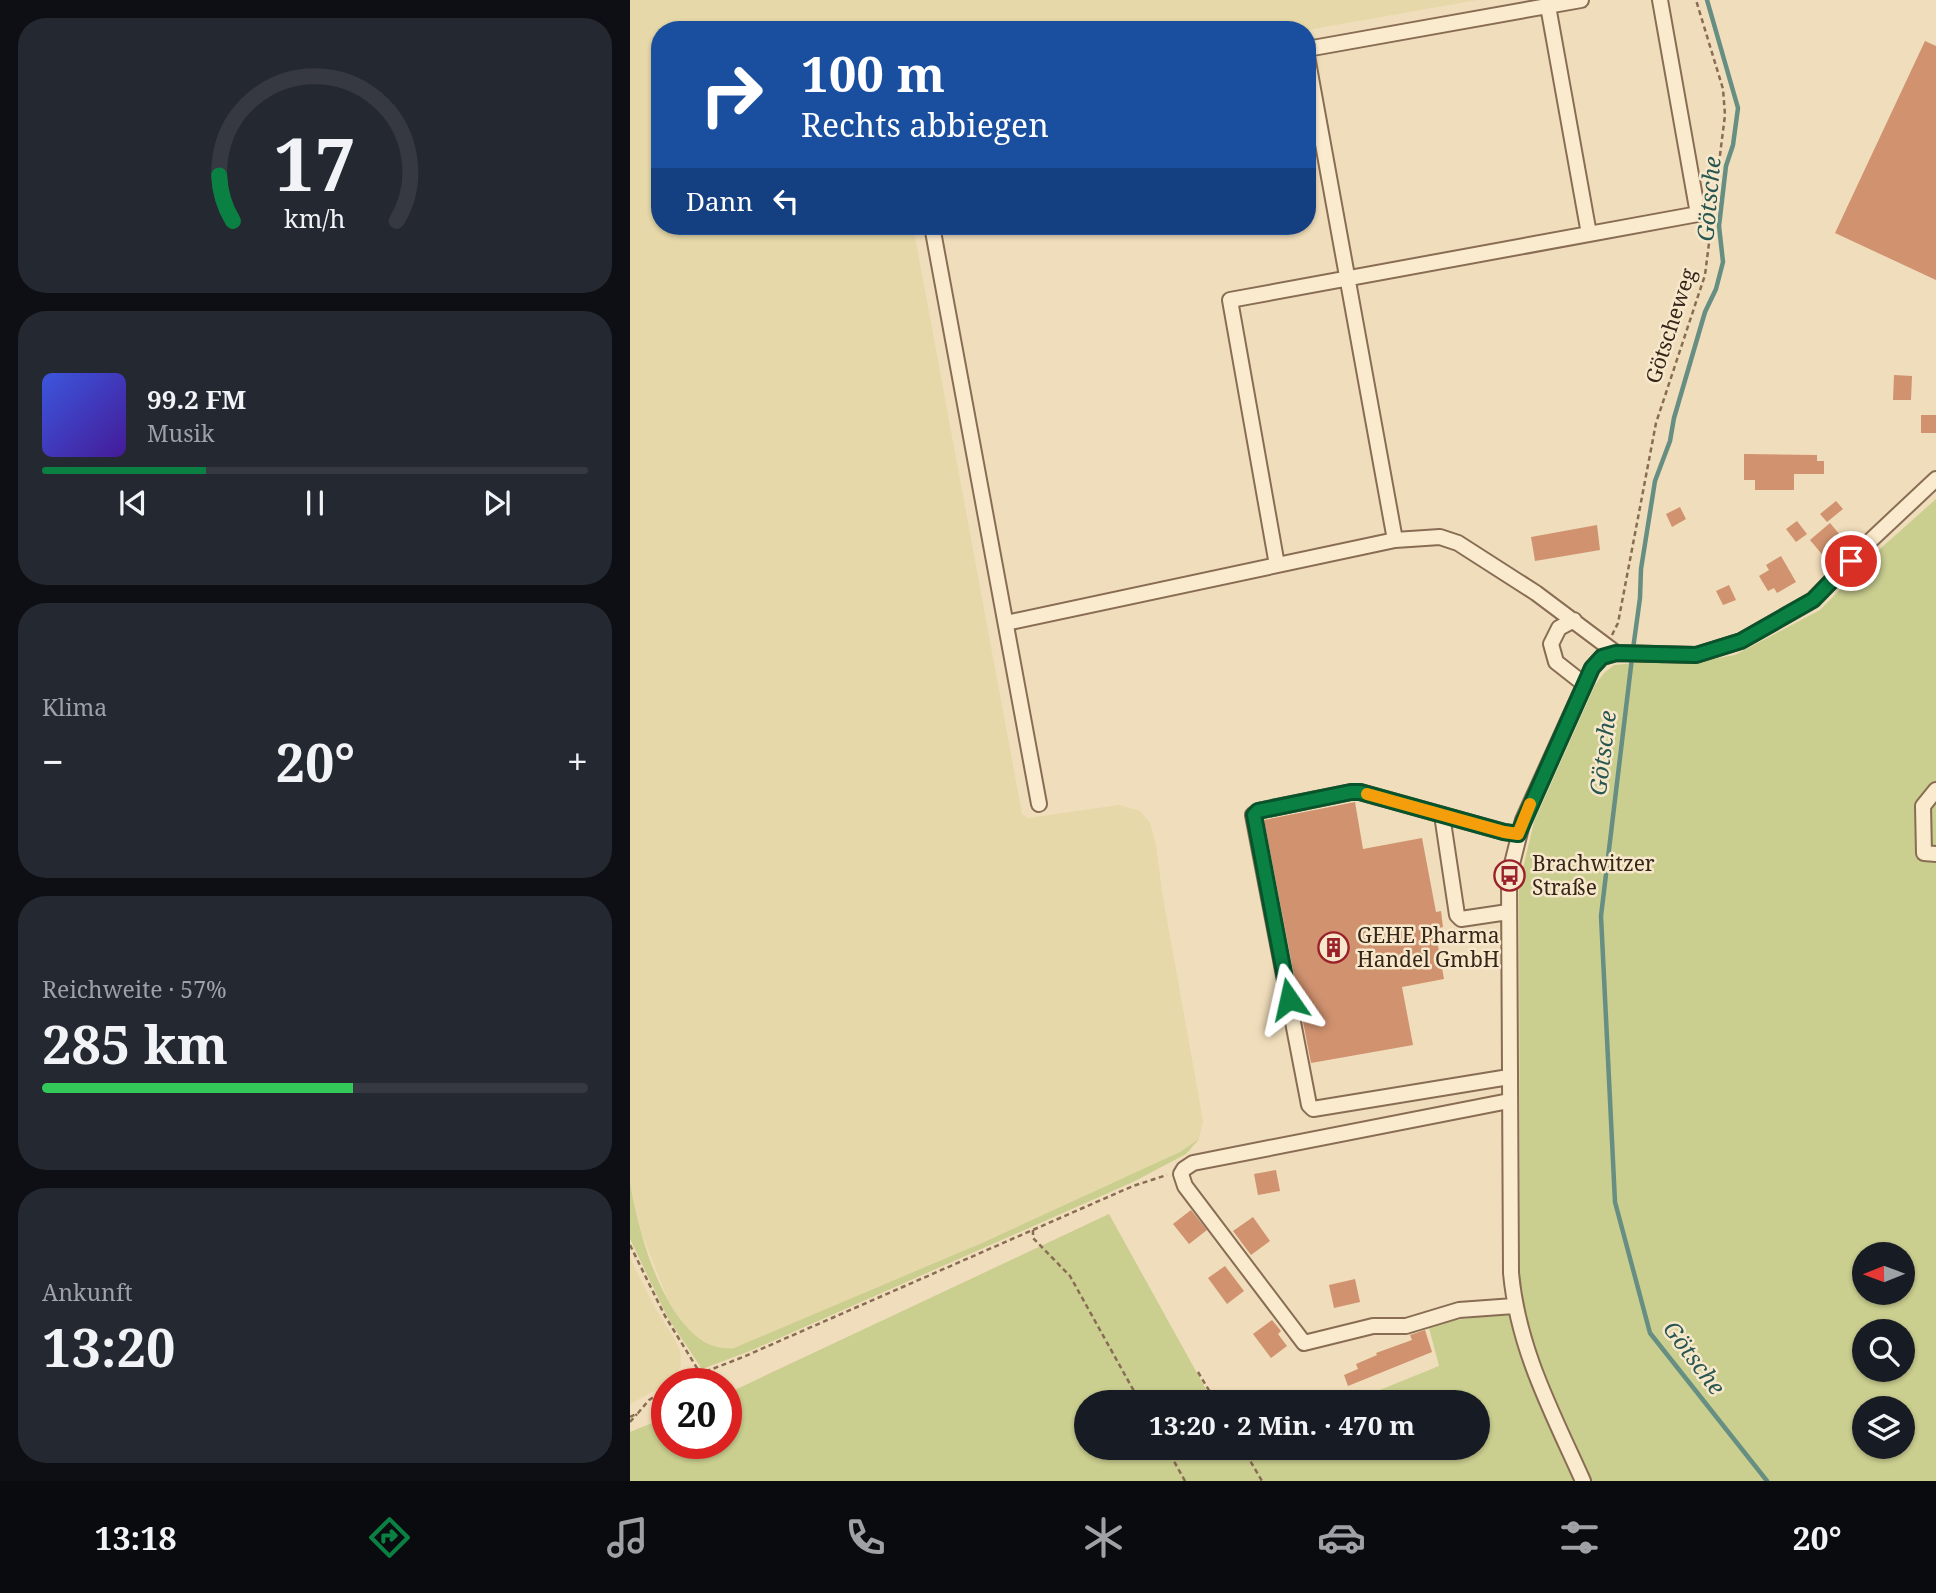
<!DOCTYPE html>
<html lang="de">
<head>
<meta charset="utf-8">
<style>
	body { margin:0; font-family:"Noto Serif",serif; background:#242831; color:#f1f3f6; height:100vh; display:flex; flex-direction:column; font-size:26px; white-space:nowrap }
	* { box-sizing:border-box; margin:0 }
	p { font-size:23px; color:#9ea1a6 }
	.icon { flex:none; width:38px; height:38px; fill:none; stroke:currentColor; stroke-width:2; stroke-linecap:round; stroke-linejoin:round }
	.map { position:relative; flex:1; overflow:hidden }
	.sheet { display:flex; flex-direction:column; gap:18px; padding:18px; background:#0d0f14; width:630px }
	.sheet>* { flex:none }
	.guide { position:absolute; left:21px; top:21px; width:665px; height:214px; border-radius:28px; box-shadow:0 2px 5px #0004; background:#1a4fa0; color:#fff; overflow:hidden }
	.needle { width:46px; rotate:269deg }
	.tools { position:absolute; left:1222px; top:1242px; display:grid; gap:14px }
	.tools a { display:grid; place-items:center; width:63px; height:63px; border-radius:50%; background:#171b24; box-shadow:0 2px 5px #0004; font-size:35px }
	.speed { position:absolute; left:21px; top:1368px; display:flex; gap:14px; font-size:35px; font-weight:700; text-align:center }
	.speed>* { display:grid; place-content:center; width:91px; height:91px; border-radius:50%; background:#171b24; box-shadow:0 2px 5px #0004; line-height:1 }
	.speed .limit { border:10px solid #d22; background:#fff; color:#111 }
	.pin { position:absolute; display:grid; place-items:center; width:60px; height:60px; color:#fff; margin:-30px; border:4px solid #fff; border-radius:50%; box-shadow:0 2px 7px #0007 }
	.me { position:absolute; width:77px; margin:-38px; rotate:349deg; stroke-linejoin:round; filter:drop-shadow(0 0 5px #0008) }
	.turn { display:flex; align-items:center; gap:24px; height:147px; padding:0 35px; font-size:32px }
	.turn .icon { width:91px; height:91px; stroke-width:2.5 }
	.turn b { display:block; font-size:49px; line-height:60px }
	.then { display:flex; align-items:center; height:66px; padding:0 35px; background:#0003; gap:14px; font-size:26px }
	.big { font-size:52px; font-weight:700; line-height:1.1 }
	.sheet .tile { flex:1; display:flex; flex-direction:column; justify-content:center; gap:10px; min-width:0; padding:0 24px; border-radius:28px; background:#242831 }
	.sheet .dial { align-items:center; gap:0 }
	.dial svg { height:182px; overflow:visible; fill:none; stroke:#363941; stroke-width:7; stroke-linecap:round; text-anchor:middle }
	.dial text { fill:#f1f3f6; stroke:none }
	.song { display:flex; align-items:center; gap:21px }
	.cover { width:84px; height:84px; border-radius:10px; background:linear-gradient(135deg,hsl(230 70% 55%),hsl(260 70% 35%)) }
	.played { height:7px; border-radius:4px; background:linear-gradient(90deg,#0b8043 30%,#363941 30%) }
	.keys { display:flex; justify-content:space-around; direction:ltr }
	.heat { display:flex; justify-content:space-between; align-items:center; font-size:38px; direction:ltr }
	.charge { height:10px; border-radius:5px; background:linear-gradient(90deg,#34c759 57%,#363941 0) }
	.trip { position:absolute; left:444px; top:1390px; width:416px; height:70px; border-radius:35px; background:#171b24; box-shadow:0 2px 5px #0004; font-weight:700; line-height:70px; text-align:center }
	.menu { display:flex; height:112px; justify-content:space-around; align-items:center; background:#090b0e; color:#9ea1a6 }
	.menu .icon { width:49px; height:49px }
	.menu .current { color:#0b8043 }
	.menu b { font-size:32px; color:#f1f3f6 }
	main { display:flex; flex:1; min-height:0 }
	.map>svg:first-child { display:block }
	.farmland { fill:#e6d8a8 }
	.green { fill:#cace8f; fill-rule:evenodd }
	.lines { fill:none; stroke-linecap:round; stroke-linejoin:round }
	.stream { stroke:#678e82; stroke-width:4.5 }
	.building { fill:#d0926f }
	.minor-casing { stroke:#886d54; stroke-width:18 }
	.path { stroke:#886d54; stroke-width:2.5; stroke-dasharray:5 3.5; stroke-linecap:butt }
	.minor { stroke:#fbebce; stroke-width:14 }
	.route-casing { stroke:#07532c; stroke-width:18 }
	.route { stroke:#0b8043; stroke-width:12 }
	.slow { stroke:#f59e0b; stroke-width:12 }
	.labels { text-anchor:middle; stroke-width:5; stroke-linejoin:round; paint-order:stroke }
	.street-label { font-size:21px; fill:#36261a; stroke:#f7e8cb }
	.poi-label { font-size:21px; fill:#36261a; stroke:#f7e8cb; text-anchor:start }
	.water-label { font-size:23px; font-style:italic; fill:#285751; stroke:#f7e8cb }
</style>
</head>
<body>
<main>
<section class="sheet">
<div class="tile dial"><svg viewBox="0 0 100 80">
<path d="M14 69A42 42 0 1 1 86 69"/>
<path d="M14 69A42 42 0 0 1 8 49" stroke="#0b8043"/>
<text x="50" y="56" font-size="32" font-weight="700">17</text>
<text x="50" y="72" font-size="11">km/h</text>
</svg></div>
<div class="tile">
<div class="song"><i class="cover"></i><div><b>99.2 FM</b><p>Musik</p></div></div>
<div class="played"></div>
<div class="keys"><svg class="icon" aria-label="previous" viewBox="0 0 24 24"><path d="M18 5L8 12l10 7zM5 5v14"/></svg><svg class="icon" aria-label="pause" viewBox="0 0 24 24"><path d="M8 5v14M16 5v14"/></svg><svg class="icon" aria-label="next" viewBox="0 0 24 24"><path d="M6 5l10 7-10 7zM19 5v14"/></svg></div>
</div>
<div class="tile"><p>Klima</p>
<div class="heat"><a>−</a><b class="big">20°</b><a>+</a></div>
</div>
<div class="tile"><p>Reichweite · 57%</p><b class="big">285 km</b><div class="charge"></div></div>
<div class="tile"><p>Ankunft</p><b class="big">13:20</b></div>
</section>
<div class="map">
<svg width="1306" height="1481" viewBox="0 0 1306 1481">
	<rect width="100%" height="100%" fill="#f0ddbb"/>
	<path class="farmland" d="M 0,0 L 847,0 L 677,30 L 30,30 L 30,226 L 283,226 L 392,814 L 398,818 L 489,805 L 510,811 L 520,823 L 526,845 L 532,892 L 573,1121 L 569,1139 L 550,1152 L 352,1243 L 121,1343 L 92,1350 L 84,1347 L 61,1333 L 49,1320 L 38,1300 L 9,1227 L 0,1181 Z
		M 0,1258 L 25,1308 L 44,1338 L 50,1351 L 51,1365 L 46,1376 L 33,1386 L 0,1404 Z"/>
	<path class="green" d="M 1306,499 L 1306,1481 L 0,1481 L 0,1432 L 37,1417 L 37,1444 L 96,1444 L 96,1394 L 479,1214 L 583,1402 L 457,1402 L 457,1447 L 849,1447 L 849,1402 L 720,1402 L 809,1366 L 798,1324 L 890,1311 L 889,885 L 904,822 L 965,685 L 974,673 L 984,665 L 1017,662 L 1066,662 L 1105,655 L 1190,610 L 1250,549 ZM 1234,1255 L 1272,1255 L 1272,1293 L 1234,1293 ZM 1234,1332 L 1272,1332 L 1272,1370 L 1234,1370 ZM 1234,1409 L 1272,1409 L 1272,1447 L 1234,1447 Z
		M 569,1139 L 556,1154 L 503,1182 L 120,1351 L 72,1369 L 38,1318 L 0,1239 L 0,1181 C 7,1230 40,1356 104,1348 L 352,1243 L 550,1152 Z"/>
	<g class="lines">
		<path class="stream" d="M 1003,649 L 1010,598 L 1011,569 L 1025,481 L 1040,441 L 1044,418 L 1075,312 L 1086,289 L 1093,262 L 1089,226 L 1096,166 L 1103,145 L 1108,108 L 1077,0
			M 1002,658 L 971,916 L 985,1202 L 1020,1333 L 1137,1481"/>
	</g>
	<path class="building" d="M 1295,41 L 1306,46 L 1306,280 L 1205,233 Z
		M 1264,375 L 1282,376 L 1281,400 L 1263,400 Z
		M 1291,415 L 1306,415 L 1306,433 L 1291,433 Z
		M 1114,454 L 1187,455 L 1187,461 L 1194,461 L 1194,474 L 1164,474 L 1164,490 L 1125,490 L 1125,480 L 1114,480 Z
		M 1206,501 L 1213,509 L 1197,522 L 1190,514 Z
		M 1050,507 L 1056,519 L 1042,527 L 1036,514 Z
		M 1167,521 L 1177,534 L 1166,542 L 1156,529 Z
		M 1200,523 L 1216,542 L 1196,559 L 1180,540 Z
		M 967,525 L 970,550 L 905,561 L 901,537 Z
		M 1151,556 L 1166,582 L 1147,593 L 1144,588 L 1138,591 L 1129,576 L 1139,570 L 1136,565 Z
		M 1099,585 L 1106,600 L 1093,605 L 1086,591 Z
		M 725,802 L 733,849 L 792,838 L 806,912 L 811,911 L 813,927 L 805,929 L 814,979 L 772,987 L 783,1045 L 681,1063 L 634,820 Z
		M 646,1170 L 650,1191 L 628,1195 L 624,1174 Z
		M 561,1210 L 577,1230 L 559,1244 L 543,1224 Z
		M 623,1217 L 640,1241 L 621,1255 L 603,1231 Z
		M 595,1266 L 614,1291 L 597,1304 L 578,1278 Z
		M 725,1279 L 730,1302 L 704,1308 L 699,1285 Z
		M 642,1320 L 651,1331 L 648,1334 L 657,1346 L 641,1358 L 623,1334 Z
		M 795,1330 L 802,1352 L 718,1386 L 714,1375 L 728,1369 L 726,1364 L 747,1355 L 746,1353 L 782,1340 L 780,1335 Z"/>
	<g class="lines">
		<defs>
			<path id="minor" d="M 918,6 L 959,234
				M 677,49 L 951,0
				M 677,56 L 765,540
				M 302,226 L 409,804
				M 647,565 L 600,300 L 1068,214 L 1030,0
				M 944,620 L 929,628 L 921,644 L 926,662 L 954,684
				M 376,623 L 765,540 L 810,537 L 828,543 L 906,593 L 986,653
				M 1306,790 L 1293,806 L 1294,853 L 1306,854
				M 812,815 L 827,915 L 831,919 L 878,912
				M 879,1077 L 683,1109 L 679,1105 L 623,815 L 628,811 L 721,792 L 730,792 L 874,832 L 888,834
				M 879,1101 L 563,1163 L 554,1169 L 551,1174 L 555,1186 L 674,1343 L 743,1326 L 776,1326 L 829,1310 L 884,1306
				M 953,1481 C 922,1412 888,1349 881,1273 L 879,876 L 893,820 L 962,668 L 972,657 L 986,653 L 1066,655 L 1111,641 L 1183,600 L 1240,541 L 1306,479"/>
		</defs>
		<use href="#minor" class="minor-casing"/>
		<path class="path" d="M 982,635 L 988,623 L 1026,423 L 1075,275 L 1095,115 L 1093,89 L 1066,0
			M 403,1230 L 403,1238 L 440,1276 L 510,1402
			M 0,1245 L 35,1316 L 70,1373
			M 568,1372 L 586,1402
			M 44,1384 L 113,1357 L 503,1186 L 537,1175
			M 0,1417 L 8,1413 L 19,1400 L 37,1389
			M 0,1422 L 7,1414
			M 536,1447 L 555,1481
			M 612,1447 L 632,1481"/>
		<use href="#minor" class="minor"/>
	</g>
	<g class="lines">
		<defs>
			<path id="route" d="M 659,999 L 624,815 L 628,811 L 721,792 L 730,792 L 874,832 L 888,834 L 962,668 L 972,657 L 986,653 L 1066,655 L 1111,641 L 1183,600 L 1221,561"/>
		</defs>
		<use href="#route" class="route-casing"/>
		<use href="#route" class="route"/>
		<path class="slow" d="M 737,794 L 874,832 L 888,834 L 900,804"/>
	</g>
	<defs>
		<symbol id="bus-ring" viewBox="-11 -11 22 22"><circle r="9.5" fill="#f7e8cb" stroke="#9a2129" stroke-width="1.5"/><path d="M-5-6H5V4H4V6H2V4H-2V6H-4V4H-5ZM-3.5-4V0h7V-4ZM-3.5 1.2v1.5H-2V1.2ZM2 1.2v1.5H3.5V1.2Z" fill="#9a2129"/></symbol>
		<symbol id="building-ring" viewBox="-11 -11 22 22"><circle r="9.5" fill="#f7e8cb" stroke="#9a2129" stroke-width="1.5"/><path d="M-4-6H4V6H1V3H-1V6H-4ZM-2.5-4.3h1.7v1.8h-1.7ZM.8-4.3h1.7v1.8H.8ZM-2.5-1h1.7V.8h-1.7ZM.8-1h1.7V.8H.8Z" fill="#9a2129"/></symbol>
	</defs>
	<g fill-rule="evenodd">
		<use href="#bus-ring" x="862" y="858" width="35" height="35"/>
		<use href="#building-ring" x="686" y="930" width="35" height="35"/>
	</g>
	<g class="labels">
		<g class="street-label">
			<text transform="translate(1041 326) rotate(-72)" y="7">Götscheweg</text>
		</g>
		<g class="poi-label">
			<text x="902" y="871">Brachwitzer<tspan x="902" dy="24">Straße</tspan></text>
			<text x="727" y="943">GEHE Pharma<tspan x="727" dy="24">Handel GmbH</tspan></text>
		</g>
		<g class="water-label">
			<text transform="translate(1079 199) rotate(-85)" y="8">Götsche</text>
			<text transform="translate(973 753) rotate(-83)" y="8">Götsche</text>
			<text transform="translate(1064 1358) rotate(53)" y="8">Götsche</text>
		</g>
	</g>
</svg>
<div class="tools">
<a><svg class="needle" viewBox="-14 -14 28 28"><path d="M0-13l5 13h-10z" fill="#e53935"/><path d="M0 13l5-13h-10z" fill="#9ea1a6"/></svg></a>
<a><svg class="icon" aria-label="search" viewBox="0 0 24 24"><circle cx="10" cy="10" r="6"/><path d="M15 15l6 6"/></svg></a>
<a><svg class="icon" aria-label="layers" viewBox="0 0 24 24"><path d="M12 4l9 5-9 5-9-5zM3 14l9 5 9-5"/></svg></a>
</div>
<div class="speed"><div class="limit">20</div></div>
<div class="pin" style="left:1221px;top:561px;background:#d93025"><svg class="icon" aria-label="arrive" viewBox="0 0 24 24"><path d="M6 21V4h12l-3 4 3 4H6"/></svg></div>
<svg class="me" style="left:659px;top:999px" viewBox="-20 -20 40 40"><path d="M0-17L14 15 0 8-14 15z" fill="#0b8043" stroke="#fff" stroke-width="4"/></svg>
<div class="trip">13:20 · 2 Min. · 470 m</div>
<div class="guide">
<div class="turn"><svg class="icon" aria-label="right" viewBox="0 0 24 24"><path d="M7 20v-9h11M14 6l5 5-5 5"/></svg><div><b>100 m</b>Rechts abbiegen</div></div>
<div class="then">Dann<svg class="icon" aria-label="left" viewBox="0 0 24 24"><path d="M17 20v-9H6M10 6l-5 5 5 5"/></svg></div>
</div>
</div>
</main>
<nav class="menu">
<b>13:18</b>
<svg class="icon current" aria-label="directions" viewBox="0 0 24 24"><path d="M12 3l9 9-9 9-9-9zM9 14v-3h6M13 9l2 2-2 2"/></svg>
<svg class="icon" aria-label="music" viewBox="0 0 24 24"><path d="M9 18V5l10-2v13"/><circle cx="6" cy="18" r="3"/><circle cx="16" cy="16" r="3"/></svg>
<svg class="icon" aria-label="phone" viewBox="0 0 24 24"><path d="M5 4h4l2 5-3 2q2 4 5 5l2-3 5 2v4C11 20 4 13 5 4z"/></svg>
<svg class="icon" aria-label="climate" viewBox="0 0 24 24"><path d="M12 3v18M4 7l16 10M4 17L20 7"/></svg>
<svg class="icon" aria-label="car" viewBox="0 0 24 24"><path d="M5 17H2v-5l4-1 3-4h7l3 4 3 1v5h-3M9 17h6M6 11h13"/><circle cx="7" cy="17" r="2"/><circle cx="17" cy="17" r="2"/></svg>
<svg class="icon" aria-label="filters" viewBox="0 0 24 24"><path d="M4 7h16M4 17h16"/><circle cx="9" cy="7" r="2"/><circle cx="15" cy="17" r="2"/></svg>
<b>20°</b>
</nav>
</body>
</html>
